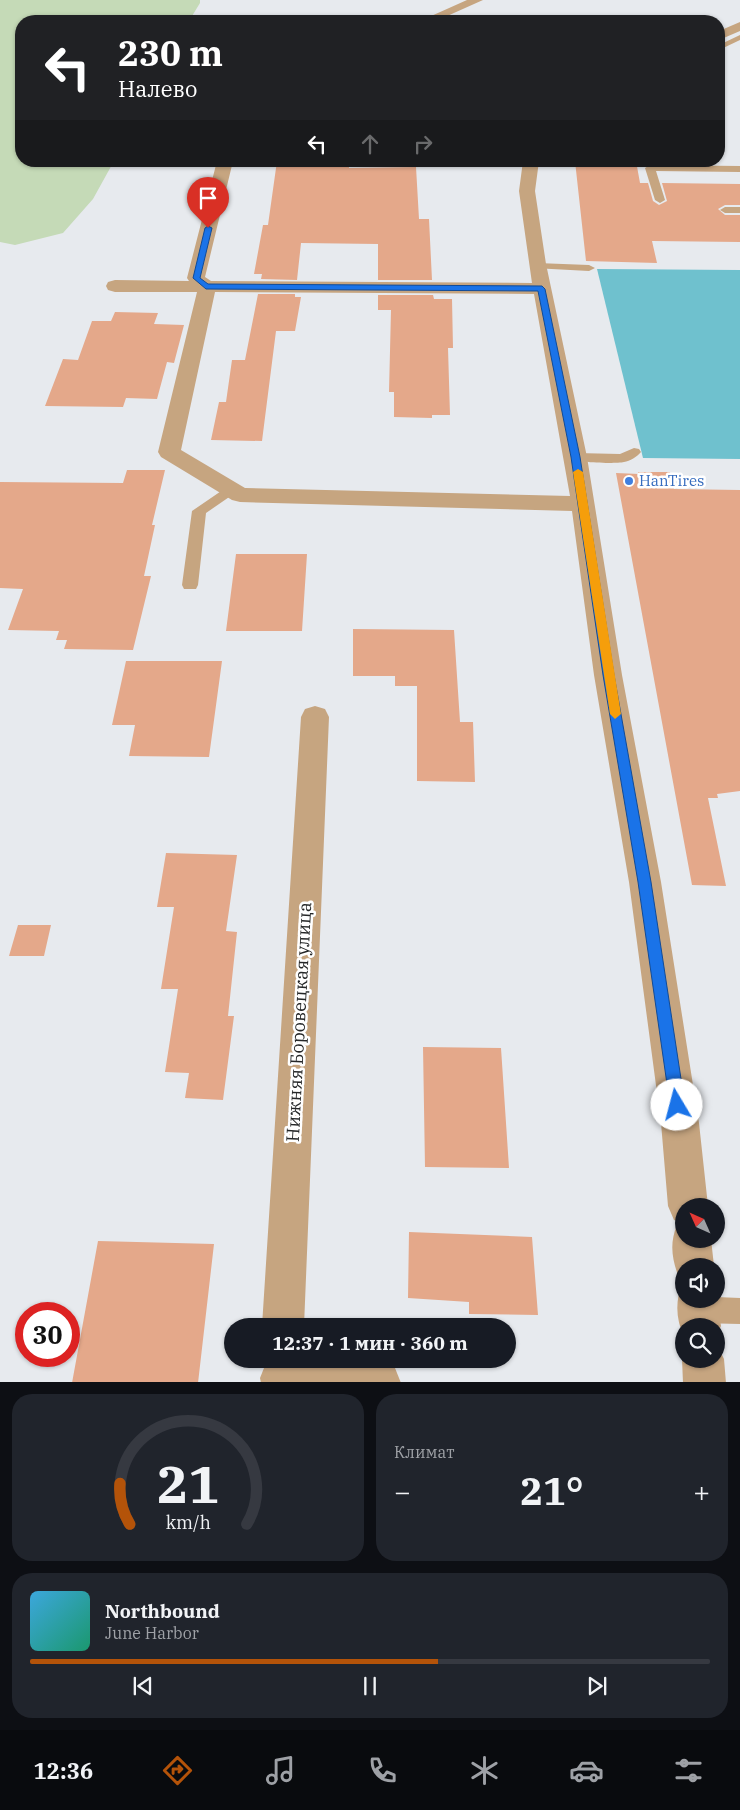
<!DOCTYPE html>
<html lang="ru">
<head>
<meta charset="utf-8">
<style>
	body { margin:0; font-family:"IBM Plex Serif",serif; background:#20242c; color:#f1f3f6; height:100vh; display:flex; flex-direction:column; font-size:19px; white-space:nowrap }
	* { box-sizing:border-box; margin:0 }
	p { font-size:16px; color:#9ea1a6 }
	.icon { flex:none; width:28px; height:28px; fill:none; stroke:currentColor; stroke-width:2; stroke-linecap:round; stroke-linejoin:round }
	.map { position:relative; height:1382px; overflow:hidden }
	.panel { display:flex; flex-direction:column; gap:12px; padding:12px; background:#0d0f14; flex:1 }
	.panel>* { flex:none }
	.top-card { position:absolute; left:15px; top:15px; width:710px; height:152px; border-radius:20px; box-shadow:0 1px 4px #0004; background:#202124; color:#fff; overflow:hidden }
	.needle { width:32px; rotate:315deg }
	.buttons { position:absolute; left:675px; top:1198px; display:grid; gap:10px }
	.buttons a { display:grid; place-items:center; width:50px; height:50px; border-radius:50%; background:#171b24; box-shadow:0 1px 4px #0004; font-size:25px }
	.speed { position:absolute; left:15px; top:1302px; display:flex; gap:10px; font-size:25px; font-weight:700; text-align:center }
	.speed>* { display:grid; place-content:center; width:65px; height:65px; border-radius:50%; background:#171b24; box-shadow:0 1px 4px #0004; line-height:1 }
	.speed .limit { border:8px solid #d22; background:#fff; color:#111 }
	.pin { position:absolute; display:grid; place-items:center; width:42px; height:42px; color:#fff; margin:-51px -21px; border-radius:50% 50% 50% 0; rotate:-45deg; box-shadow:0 0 5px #0007 }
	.pin .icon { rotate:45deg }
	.me { position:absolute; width:55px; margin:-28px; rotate:352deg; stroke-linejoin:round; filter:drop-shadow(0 0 4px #0008) }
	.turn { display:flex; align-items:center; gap:18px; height:105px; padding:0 20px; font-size:22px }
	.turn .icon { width:65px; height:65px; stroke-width:2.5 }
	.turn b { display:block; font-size:35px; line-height:42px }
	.lanes { display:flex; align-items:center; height:48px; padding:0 20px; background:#0003; justify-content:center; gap:25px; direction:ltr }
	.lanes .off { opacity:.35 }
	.big { font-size:38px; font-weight:800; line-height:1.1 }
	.panel .widget { flex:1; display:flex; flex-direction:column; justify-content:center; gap:8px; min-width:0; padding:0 18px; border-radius:20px; background:#20242c }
	.panel .dial { align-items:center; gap:0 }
	.dial svg { height:130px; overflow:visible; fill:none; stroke:#363941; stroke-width:7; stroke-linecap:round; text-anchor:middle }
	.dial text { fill:#f1f3f6; stroke:none }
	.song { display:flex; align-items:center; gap:15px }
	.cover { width:60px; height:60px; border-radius:8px; background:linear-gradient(135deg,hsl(200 70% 55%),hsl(160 70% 35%)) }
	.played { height:5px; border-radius:2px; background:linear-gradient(90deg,#b45309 60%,#363941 60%) }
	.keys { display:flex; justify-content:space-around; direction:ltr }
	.heat { display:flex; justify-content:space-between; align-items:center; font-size:28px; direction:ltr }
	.panel .tiles { flex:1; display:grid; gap:12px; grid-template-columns:1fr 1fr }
	.widget:last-child { grid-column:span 2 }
	.trip { position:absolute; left:224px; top:1318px; width:292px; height:50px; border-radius:25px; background:#171b24; box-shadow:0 1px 4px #0004; font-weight:800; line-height:50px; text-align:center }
	.dock { display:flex; height:80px; justify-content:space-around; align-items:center; background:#090b0e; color:#9ea1a6 }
	.dock .icon { width:35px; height:35px }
	.dock .active { color:#b45309 }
	.dock b { font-size:22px; color:#f1f3f6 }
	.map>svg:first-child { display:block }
	.green { fill:#c5dab7 }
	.water { fill:#6fc1ce }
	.building { fill:#e4a88a }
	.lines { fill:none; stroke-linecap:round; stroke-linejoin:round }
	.service { fill:#c6a580; fill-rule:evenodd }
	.minor { fill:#c6a580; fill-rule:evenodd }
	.route { fill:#1a73e8; stroke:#114b97 }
	.slow { fill:#f59e0b }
	.shop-dot { fill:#3f7fe0; stroke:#fff; stroke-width:2 }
	.labels { text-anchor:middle; stroke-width:5; stroke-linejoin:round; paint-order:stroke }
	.shop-label { font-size:15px; fill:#366cbe; stroke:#fff; text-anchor:start }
	.near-street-label { font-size:18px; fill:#252728; stroke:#fff }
</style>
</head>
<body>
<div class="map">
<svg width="740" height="1383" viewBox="0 0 740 1383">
	<rect width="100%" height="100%" fill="#e7eaee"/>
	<path class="green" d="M 0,0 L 200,0 L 200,3 L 189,21 L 21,21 L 21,161 L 114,161 L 93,199 L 63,233 L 15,245 L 0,242 Z"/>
	<path class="water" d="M 597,269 L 740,270 L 740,459 L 643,458 Z"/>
	<path class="building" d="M 277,161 L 349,162 L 349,168 L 416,167 L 419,219 L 429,219 L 432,280 L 378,280 L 378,244 L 301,243 L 297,280 L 261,279 L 262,274 L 254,274 L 263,225 L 268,225 Z
		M 575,161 L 636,161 L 640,183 L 648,183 L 653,201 L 659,205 L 667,201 L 662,183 L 740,184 L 740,205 L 725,205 L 718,209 L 725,215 L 740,215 L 740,242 L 652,241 L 657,263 L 586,261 Z
		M 258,294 L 295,294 L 295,297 L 301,297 L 295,331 L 276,331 L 262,441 L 211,440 L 219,402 L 226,402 L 232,360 L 245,360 Z
		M 378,295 L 433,295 L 434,299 L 452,299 L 453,348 L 448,348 L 450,415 L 432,415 L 432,418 L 394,417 L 394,392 L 389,392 L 391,310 L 378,310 Z
		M 115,312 L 158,313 L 154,324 L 184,325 L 174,363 L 167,362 L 157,399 L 126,398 L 123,407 L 45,406 L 63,359 L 78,360 L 92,321 L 111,321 Z
		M 127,470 L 165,470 L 152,525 L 155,525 L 144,576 L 151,576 L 133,650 L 64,649 L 67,640 L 56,640 L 59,631 L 8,630 L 23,589 L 0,588 L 0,482 L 123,483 Z
		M 638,472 L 670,472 L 674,489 L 740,490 L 740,791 L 717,794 L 718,798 L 708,798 L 726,886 L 692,885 L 616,473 L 639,474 Z
		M 236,554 L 307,554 L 302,631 L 226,631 Z
		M 353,629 L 454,630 L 460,722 L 473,722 L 475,782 L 417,781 L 417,686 L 395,686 L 395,676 L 353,676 Z
		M 126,661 L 222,661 L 209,757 L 129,756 L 135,725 L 112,725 Z
		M 166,853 L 237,855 L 226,931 L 237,932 L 228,1016 L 234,1016 L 223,1100 L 185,1098 L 189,1073 L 165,1072 L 178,989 L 161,989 L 174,907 L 157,907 Z
		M 18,925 L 51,925 L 44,956 L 9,956 Z
		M 423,1047 L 501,1048 L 509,1168 L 425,1167 Z
		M 409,1232 L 532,1237 L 538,1315 L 469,1314 L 469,1302 L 408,1298 Z
		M 98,1241 L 214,1244 L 198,1383 L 72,1383 Z"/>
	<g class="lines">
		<path class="service" d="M 740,35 L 740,40 L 719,50 L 719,45 Z
			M 650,165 L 740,166 L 740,172 L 656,171 L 665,200 L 660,203 L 655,200 L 645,168 Z
			M 740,207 L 740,213 L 725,213 L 720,210 L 725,207 Z
			M 537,263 L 589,265 L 595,268 L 589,271 L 533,268 L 531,266 Z
			M 634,448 L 639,449 L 641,452 C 637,457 630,461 624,462 C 615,464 574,463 569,457 L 576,453 L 620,454 Z
			M 230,485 L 235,487 L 237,490 L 235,493 L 206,513 L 198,585 L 196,589 L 184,589 L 182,585 L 192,511 Z
			M 716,1297 L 740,1298 L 740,1324 L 698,1323 L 689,1319 L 685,1310 L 689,1301 Z"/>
		<path class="minor" d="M 467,0 L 483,0 L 436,21 L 420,21 Z
			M 740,22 L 740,31 L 719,40 L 719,31 Z
			M 217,161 L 233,161 L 205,277 L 211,281 L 532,283 L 519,191 L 523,161 L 539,161 L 535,191 L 546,264 L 587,457 L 622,675 L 661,882 L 699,1123 L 708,1206 L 684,1206 L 684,1239 L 711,1239 L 714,1266 L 684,1266 L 684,1282 L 680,1280 C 672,1261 669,1244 677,1225 L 682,1223 L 674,1220 L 668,1206 L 661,1123 L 629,882 L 594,675 L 572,511 L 240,502 L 232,500 L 161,457 L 158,452 L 197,292 L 115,292 L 108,290 L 106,286 L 108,282 L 115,280 L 189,281 L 187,278 ZM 215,292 L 534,294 L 570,496 L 245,488 L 181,450 Z
			M 315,706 L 325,709 L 329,717 L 304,1326 L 262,1326 L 301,717 L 305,709 Z
			M 682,1284 L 684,1299 L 716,1299 L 716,1296 L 721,1326 L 716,1337 L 716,1326 L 684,1326 L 684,1337 C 676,1319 675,1302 682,1284 Z
			M 716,1343 L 724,1359 L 726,1383 L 683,1383 L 682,1359 L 684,1354 L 684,1359 L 716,1359 Z
			M 276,1359 L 380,1361 L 395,1368 L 401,1383 L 261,1383 L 260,1378 L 266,1363 Z"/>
	</g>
	<path class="route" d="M 208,226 L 212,228 L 200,278 L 208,284 L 542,286 L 545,289 L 580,457 L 614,675 L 651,882 L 685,1105 L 683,1110 L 677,1112 L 672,1110 L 670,1105 L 638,882 L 603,675 L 571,457 L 538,291 L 206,289 L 193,278 L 205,228 Z"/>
	<path class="slow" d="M 578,469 L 583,472 L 621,714 L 615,719 L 610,714 L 573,472 Z"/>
	<circle class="shop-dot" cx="629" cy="481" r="5"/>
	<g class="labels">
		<g class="shop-label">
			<text x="639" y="486">HanTires</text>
		</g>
		<g class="near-street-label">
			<text transform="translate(299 1022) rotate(-87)" y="6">Нижняя Боровецкая улица</text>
		</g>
	</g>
</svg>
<div class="buttons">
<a><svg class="needle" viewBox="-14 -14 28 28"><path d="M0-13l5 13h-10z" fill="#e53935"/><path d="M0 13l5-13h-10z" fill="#9ea1a6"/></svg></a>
<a><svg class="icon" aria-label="sound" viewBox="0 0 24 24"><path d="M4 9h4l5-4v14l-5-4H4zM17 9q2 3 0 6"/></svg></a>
<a><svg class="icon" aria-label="search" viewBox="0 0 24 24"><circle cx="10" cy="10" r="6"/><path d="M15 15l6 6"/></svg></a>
</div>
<div class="speed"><div class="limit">30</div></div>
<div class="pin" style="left:208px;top:228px;background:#d93025"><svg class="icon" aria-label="arrive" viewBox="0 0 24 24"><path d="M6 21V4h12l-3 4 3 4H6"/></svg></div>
<svg class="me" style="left:677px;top:1105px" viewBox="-20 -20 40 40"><circle r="19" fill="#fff"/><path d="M0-13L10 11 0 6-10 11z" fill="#1a73e8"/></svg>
<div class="trip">12:37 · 1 мин · 360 m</div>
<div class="top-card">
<div class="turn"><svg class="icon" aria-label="left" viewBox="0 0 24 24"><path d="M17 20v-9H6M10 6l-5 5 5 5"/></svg><div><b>230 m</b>Налево</div></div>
<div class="lanes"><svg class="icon" aria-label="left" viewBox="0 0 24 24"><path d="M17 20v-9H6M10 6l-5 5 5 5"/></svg><svg class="icon off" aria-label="ahead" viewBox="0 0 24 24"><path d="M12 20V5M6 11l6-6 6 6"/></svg><svg class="icon off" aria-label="right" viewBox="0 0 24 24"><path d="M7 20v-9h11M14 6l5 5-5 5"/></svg></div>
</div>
</div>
<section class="panel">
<div class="tiles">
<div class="widget dial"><svg viewBox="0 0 100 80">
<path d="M14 69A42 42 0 1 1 86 69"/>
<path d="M14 69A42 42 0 0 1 8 44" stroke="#b45309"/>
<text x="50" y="56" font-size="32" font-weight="700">21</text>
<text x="50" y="72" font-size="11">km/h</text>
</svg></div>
<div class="widget"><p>Климат</p>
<div class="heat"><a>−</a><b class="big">21°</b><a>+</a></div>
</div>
<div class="widget">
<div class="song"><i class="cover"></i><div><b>Northbound</b><p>June Harbor</p></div></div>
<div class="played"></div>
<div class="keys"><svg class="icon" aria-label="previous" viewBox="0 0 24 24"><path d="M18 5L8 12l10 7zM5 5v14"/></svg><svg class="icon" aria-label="pause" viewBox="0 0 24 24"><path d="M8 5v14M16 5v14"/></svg><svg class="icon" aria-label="next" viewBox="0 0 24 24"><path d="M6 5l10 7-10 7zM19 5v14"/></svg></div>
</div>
</div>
</section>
<nav class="dock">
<b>12:36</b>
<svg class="icon active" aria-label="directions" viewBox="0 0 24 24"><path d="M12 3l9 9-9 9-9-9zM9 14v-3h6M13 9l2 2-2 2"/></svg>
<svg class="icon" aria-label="music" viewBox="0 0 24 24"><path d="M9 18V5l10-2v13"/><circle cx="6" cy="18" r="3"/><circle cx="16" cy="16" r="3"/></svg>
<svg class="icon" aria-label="phone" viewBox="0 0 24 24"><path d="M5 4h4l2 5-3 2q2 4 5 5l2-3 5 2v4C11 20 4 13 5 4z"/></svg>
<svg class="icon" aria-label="climate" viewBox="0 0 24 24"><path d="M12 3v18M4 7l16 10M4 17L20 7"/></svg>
<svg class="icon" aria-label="car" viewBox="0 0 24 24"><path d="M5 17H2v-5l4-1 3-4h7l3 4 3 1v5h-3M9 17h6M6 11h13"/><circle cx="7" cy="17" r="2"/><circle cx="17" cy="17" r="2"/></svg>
<svg class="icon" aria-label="filters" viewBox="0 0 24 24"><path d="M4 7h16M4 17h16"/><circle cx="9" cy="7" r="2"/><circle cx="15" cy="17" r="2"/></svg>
</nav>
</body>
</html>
